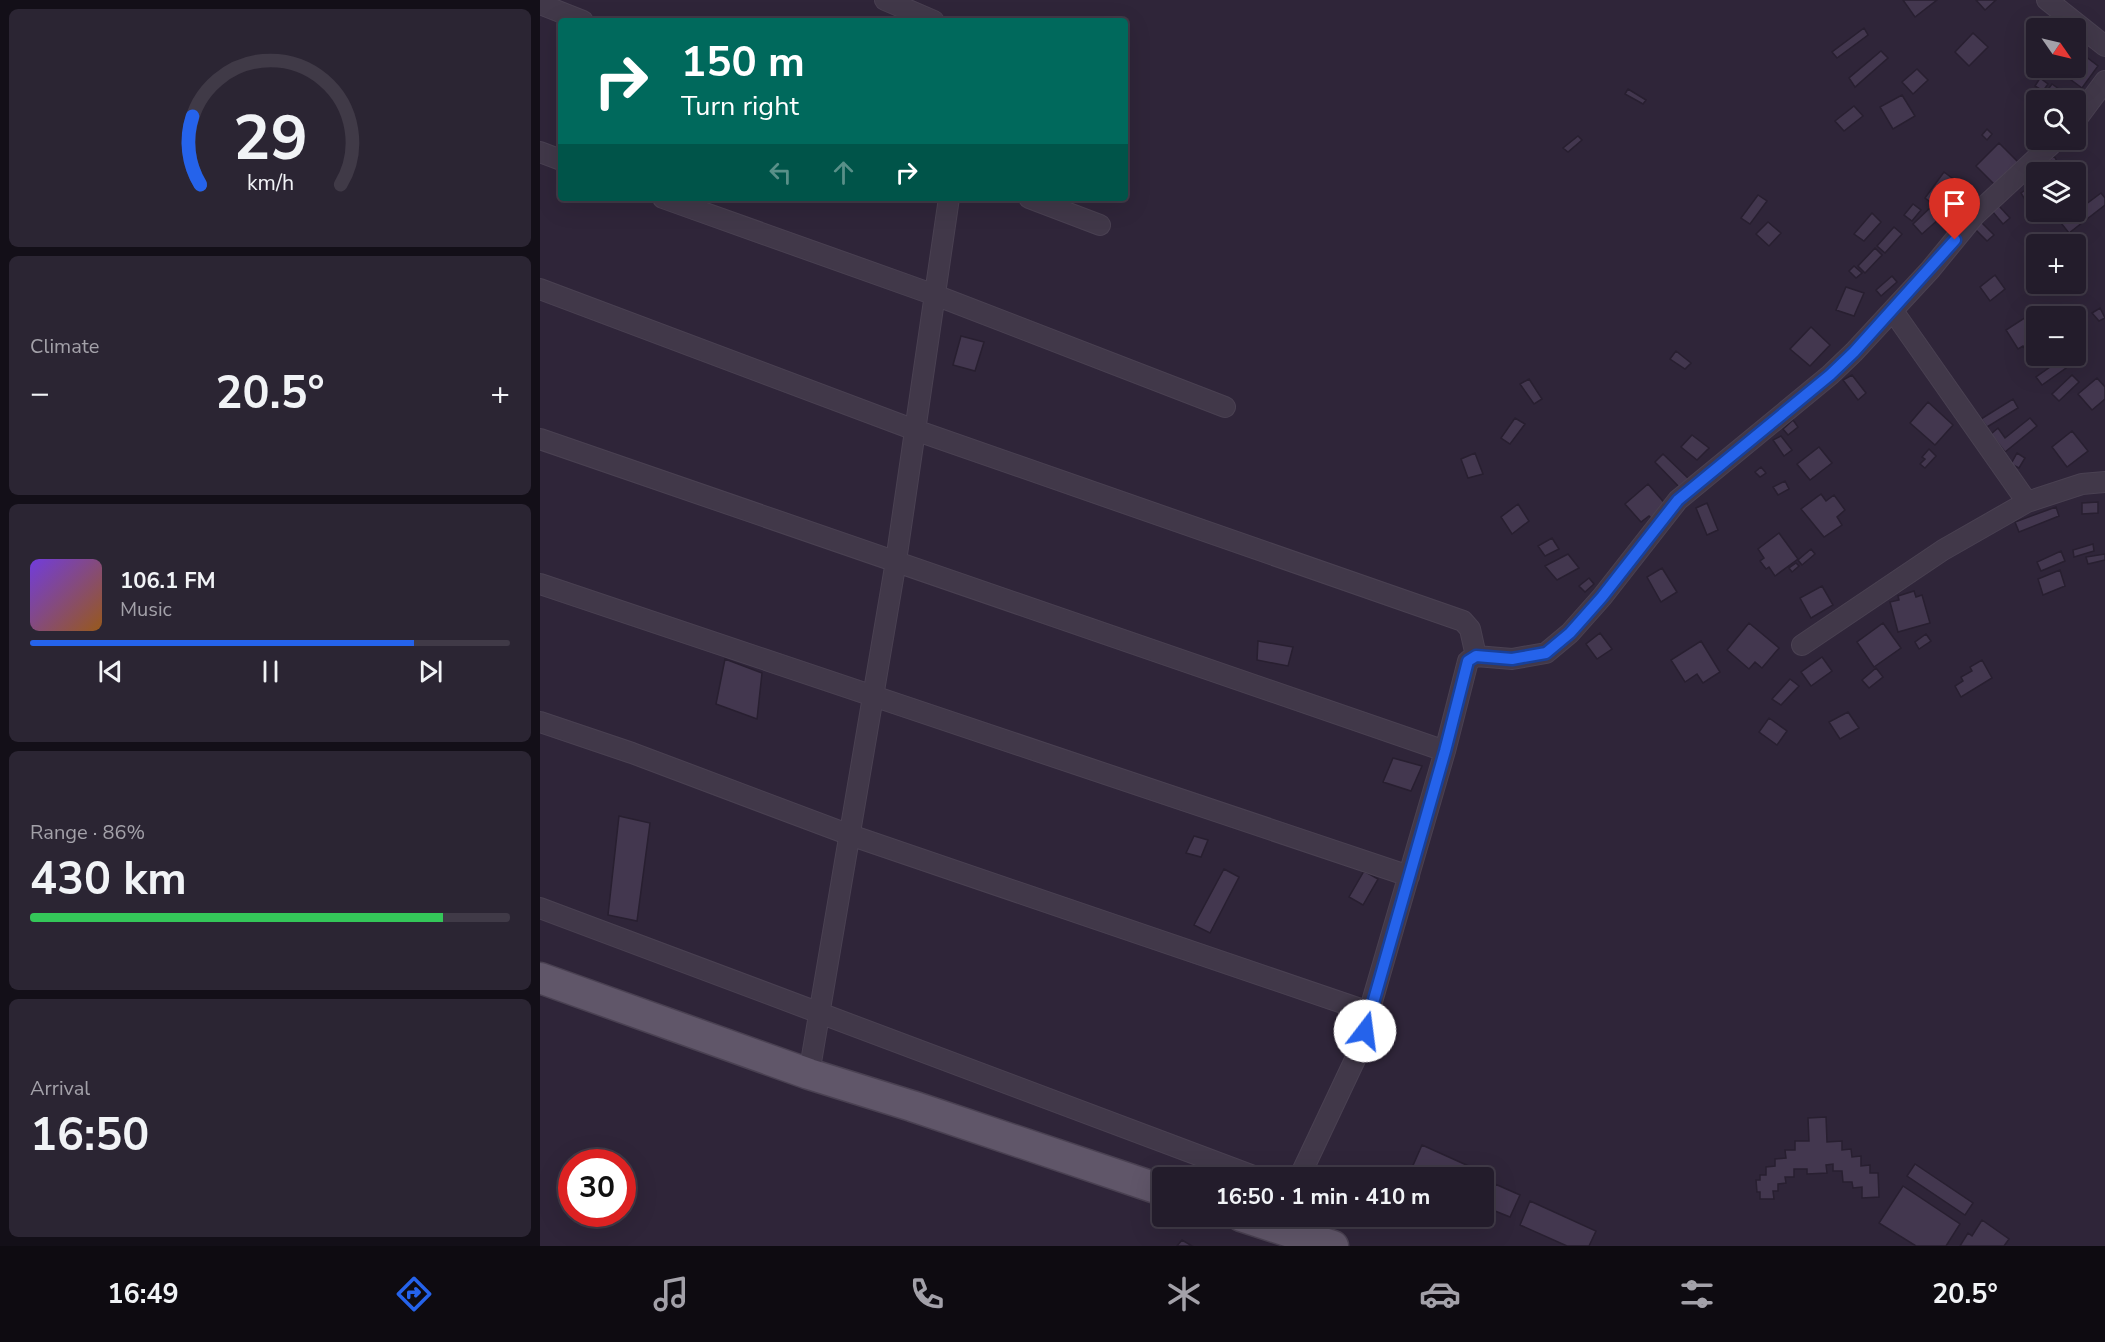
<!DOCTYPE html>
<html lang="en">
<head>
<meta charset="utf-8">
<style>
	body { margin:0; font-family:"Nunito Sans",sans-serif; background:#2b2533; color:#f1f3f6; height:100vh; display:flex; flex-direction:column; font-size:22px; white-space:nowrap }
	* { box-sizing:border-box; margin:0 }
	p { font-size:20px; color:#a3a1a9 }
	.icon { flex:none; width:33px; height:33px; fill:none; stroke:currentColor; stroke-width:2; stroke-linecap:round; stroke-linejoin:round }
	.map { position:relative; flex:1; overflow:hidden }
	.side { display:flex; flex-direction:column; gap:9px; padding:9px; background:#130f18; width:540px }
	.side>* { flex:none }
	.top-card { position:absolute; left:18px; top:18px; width:570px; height:183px; border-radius:6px; box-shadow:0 6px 24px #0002,0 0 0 2px #403a47; background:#00695c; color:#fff; overflow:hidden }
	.needle { width:39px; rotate:124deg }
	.controls { position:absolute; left:1486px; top:18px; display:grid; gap:12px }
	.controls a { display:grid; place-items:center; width:60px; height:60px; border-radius:6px; background:#231c2b; box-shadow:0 6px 24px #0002,0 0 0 2px #403a47; font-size:30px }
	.speed { position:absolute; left:18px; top:1149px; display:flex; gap:12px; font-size:30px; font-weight:700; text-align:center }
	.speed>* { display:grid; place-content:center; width:78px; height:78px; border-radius:50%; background:#231c2b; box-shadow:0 6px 24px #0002,0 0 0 2px #403a47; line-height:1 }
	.speed .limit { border:9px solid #d22; background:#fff; color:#111 }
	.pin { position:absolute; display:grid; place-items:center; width:51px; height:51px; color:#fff; margin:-62px -26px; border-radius:50% 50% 50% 0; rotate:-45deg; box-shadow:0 0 6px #0007 }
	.pin .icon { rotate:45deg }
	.me { position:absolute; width:66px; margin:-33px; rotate:15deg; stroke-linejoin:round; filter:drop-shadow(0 0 4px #0008) }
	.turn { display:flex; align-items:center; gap:21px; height:126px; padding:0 24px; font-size:27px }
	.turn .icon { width:78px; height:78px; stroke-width:2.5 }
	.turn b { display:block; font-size:42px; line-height:51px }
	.lanes { display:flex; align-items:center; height:57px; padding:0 24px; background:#0003; justify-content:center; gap:30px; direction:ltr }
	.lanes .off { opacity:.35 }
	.big { font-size:45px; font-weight:700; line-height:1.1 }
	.side .tile { flex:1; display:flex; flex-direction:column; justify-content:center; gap:9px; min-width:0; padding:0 21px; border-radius:9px; background:#2b2533 }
	.side .dial { align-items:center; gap:0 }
	.dial svg { height:156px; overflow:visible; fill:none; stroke:#403a47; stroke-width:7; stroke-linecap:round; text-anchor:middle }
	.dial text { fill:#f1f3f6; stroke:none }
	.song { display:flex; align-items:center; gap:18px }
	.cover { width:72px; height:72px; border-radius:9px; background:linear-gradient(135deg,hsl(260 70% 55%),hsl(30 70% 35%)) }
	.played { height:6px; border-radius:3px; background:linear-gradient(90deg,#2563eb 80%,#403a47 80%) }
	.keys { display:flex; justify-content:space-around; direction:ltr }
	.heat { display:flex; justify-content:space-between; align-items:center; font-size:33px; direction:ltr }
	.charge { height:9px; border-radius:4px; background:linear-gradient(90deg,#34c759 86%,#403a47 0) }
	.trip { position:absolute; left:612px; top:1167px; width:342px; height:60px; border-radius:6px; background:#231c2b; box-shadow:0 6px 24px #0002,0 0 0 2px #403a47; font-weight:700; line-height:60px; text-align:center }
	.tab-bar { display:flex; height:96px; justify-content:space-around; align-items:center; background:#0e0b11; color:#a3a1a9 }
	.tab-bar .icon { width:42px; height:42px }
	.tab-bar .selected { color:#2563eb }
	.tab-bar b { font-size:27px; color:#f1f3f6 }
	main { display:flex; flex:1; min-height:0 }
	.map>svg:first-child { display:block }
	.building { fill:#43374f; stroke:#281f30; stroke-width:1.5 }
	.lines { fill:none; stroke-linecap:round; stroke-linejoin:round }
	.minor-casing { stroke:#4a4152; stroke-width:22 }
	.primary-casing { stroke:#4a4152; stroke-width:33 }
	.minor { stroke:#413849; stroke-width:20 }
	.primary { stroke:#605669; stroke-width:30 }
	.route-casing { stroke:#184099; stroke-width:15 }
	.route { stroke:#2563eb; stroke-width:10 }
</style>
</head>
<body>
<main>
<section class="side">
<div class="tile dial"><svg viewBox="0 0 100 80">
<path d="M14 69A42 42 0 1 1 86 69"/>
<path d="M14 69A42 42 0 0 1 10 34" stroke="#2563eb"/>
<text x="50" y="56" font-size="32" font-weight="700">29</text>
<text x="50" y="72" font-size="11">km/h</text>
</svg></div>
<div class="tile"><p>Climate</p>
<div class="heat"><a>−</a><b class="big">20.5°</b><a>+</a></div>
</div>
<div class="tile">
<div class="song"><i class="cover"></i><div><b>106.1 FM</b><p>Music</p></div></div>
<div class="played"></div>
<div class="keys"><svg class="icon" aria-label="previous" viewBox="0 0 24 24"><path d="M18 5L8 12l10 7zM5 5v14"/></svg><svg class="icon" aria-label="pause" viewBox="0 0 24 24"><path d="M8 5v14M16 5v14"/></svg><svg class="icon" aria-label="next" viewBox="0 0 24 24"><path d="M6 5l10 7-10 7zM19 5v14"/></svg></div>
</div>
<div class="tile"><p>Range · 86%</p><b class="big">430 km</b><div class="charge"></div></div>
<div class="tile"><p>Arrival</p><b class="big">16:50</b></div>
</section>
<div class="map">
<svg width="1565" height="1246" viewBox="0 0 1565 1246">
	<rect width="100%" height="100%" fill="#2f2539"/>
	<path class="building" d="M 1363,0 L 1397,0 L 1375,17 Z
		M 1436,0 L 1456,0 L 1445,10 Z
		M 1324,28 L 1328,35 L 1297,58 L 1292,52 Z
		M 1433,33 L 1448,47 L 1429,66 L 1415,52 Z
		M 1536,49 L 1558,66 L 1542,88 L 1515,68 L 1536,68 Z
		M 1341,51 L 1348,58 L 1315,87 L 1309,78 Z
		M 1377,69 L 1388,80 L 1373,94 L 1362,82 Z
		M 1500,78 L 1508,84 L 1503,91 L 1495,86 Z
		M 1512,84 L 1523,92 L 1517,100 L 1506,92 Z
		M 1088,89 L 1106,100 L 1103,104 L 1085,94 Z
		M 1362,95 L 1375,116 L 1353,129 L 1340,107 Z
		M 1314,106 L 1323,116 L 1304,131 L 1295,121 Z
		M 1447,129 L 1452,134 L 1447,140 L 1442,135 Z
		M 1038,136 L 1042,140 L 1028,152 L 1023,148 Z
		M 1459,143 L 1479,163 L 1456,186 L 1436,166 Z
		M 1514,156 L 1518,163 L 1514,165 L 1510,159 Z
		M 1505,164 L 1512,172 L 1497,172 L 1497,179 L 1492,174 Z
		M 1404,172 L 1424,187 L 1415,199 L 1404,190 L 1393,204 L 1385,198 Z
		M 1490,187 L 1497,196 L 1487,203 L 1481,193 Z
		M 1561,193 L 1565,198 L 1565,205 L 1529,233 L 1521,223 Z
		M 1218,195 L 1227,201 L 1210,224 L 1201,218 Z
		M 1373,204 L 1381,210 L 1372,221 L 1364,215 Z
		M 1459,206 L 1470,218 L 1463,224 L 1452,211 Z
		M 1391,207 L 1400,218 L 1382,234 L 1373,224 Z
		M 1518,212 L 1529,212 L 1531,215 L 1522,219 Z
		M 1332,213 L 1341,222 L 1324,241 L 1314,234 Z
		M 1228,222 L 1241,233 L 1229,246 L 1216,234 Z
		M 1441,222 L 1454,235 L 1447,241 L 1434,228 Z
		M 1354,227 L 1362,234 L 1345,253 L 1337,246 Z
		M 1335,248 L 1342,255 L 1325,273 L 1318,266 Z
		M 1314,266 L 1322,273 L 1316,278 L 1309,271 Z
		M 1455,275 L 1465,289 L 1450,301 L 1440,287 Z
		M 1352,276 L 1357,282 L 1341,296 L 1336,290 Z
		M 1306,287 L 1324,293 L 1314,316 L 1296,310 Z
		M 1560,308 L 1565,318 L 1559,321 L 1552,313 Z
		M 1486,317 L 1497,335 L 1497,343 L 1486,350 L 1483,346 L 1478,349 L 1466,330 Z
		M 1271,327 L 1290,345 L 1270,366 L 1250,349 Z
		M 421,336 L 444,342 L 435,371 L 413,365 Z
		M 1136,351 L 1151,363 L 1145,369 L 1130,359 Z
		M 1520,360 L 1526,368 L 1502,385 L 1496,377 Z
		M 1312,375 L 1326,393 L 1318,400 L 1303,380 Z
		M 1532,375 L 1539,382 L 1519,401 L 1512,394 Z
		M 1557,378 L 1565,387 L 1565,399 L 1552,410 L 1538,394 Z
		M 989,379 L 1002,399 L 994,404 L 980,384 Z
		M 1473,399 L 1478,408 L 1447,427 L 1441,419 Z
		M 1388,402 L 1413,425 L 1395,445 L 1370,423 Z
		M 975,418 L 985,424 L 970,444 L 961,438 Z
		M 1490,418 L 1497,426 L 1465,452 L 1451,434 L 1458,428 L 1465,438 Z
		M 1253,420 L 1258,427 L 1248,435 L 1243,429 Z
		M 1532,431 L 1548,451 L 1527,467 L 1512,447 Z
		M 1152,435 L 1169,448 L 1157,460 L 1141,447 Z
		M 1241,436 L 1252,450 L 1244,456 L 1233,440 Z
		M 1279,447 L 1292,463 L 1270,480 L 1257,464 Z
		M 1389,449 L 1396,456 L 1385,468 L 1380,464 L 1385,459 L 1382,457 Z
		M 935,453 L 943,474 L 928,478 L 921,459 Z
		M 1477,453 L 1485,458 L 1479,468 L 1471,464 Z
		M 1123,454 L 1151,481 L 1142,490 L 1115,462 Z
		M 1221,467 L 1226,473 L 1220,477 L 1215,472 Z
		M 1245,481 L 1249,489 L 1238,495 L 1233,487 Z
		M 1108,484 L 1128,507 L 1113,520 L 1109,516 L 1101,522 L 1085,504 Z
		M 1281,494 L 1286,501 L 1294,495 L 1305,510 L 1297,517 L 1302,525 L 1284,537 L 1261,509 Z
		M 1558,502 L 1558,513 L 1542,514 L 1542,503 Z
		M 1167,503 L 1178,530 L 1167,535 L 1156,508 Z
		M 978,504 L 989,521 L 972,534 L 961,517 Z
		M 1516,507 L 1519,516 L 1479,532 L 1475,522 Z
		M 1239,533 L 1258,559 L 1235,576 L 1229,567 L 1226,569 L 1220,561 L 1224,558 L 1218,549 Z
		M 1012,538 L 1019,549 L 1005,556 L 998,546 Z
		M 1553,544 L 1554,551 L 1534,557 L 1533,550 Z
		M 1271,549 L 1275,554 L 1262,565 L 1258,560 Z
		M 1521,551 L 1525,561 L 1501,571 L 1497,562 Z
		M 1028,554 L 1039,568 L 1017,580 L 1005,566 Z
		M 1565,554 L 1565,560 L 1548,564 L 1546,557 Z
		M 1256,563 L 1259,566 L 1252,572 L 1249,568 Z
		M 1122,568 L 1137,592 L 1121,602 L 1107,577 Z
		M 1520,570 L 1525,586 L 1503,595 L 1498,579 Z
		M 1049,578 L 1054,584 L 1045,592 L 1039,586 Z
		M 1282,586 L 1293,605 L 1271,618 L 1260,598 Z
		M 1374,591 L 1376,597 L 1382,595 L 1390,623 L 1358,632 L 1350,602 L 1359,600 L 1358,596 Z
		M 1209,623 L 1239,648 L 1222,668 L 1215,662 L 1209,669 L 1187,650 Z
		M 1343,623 L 1361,648 L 1334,667 L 1317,642 Z
		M 1060,633 L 1072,649 L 1057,659 L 1046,644 Z
		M 1386,634 L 1391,641 L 1379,649 L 1375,642 Z
		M 718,641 L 753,647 L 748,666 L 717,660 Z
		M 1161,641 L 1180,672 L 1163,683 L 1157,674 L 1145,682 L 1131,660 Z
		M 1282,657 L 1292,671 L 1271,686 L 1261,672 Z
		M 185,659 L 222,673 L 217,719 L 176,704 Z
		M 1442,660 L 1452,678 L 1421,697 L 1415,686 L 1423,681 L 1421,677 L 1432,671 L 1430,667 Z
		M 1336,668 L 1343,677 L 1329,688 L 1322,680 Z
		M 1250,679 L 1259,686 L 1241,705 L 1232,699 Z
		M 1308,712 L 1319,728 L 1300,739 L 1289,722 Z
		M 1229,718 L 1247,731 L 1237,745 L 1219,732 Z
		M 853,758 L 882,766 L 871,791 L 843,782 Z
		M 79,816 L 110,823 L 97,921 L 68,915 Z
		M 654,836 L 668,840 L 661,857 L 646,853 Z
		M 684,869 L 699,877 L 670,933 L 654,925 Z
		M 824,871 L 838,879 L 823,905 L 809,897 Z
		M 1286,1117 L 1287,1142 L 1302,1141 L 1302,1150 L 1311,1149 L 1312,1157 L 1321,1156 L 1321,1166 L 1330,1165 L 1330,1173 L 1338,1173 L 1339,1197 L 1322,1198 L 1322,1187 L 1313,1188 L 1312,1182 L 1303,1182 L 1302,1171 L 1293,1171 L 1293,1164 L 1286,1165 L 1287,1173 L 1267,1174 L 1267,1169 L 1254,1169 L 1254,1177 L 1245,1177 L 1246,1183 L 1238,1184 L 1238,1191 L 1233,1191 L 1234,1199 L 1220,1199 L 1220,1192 L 1217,1192 L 1216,1180 L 1220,1180 L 1220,1175 L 1226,1175 L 1226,1167 L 1235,1166 L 1235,1159 L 1246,1158 L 1245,1150 L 1255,1150 L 1255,1141 L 1269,1141 L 1268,1118 Z
		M 882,1145 L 942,1172 L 940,1178 L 888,1178 L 871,1170 Z
		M 1375,1164 L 1433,1203 L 1425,1215 L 1367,1176 Z
		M 955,1184 L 980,1195 L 970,1217 L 945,1207 Z
		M 1363,1186 L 1420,1224 L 1406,1246 L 1376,1246 L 1339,1223 Z
		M 990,1201 L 1056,1231 L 1049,1246 L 1027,1246 L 980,1225 Z
		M 1442,1220 L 1469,1239 L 1464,1246 L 1420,1246 L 1428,1233 L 1432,1236 Z
		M 642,1240 L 652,1246 L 637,1246 Z"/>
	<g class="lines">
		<defs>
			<path id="minor" d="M 345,0 L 394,21
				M 1507,0 L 1565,46
				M 0,4 L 43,21
				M 1536,120 L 1565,81
				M 0,152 L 21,160
				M 123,198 L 395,295 L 685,407
				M 489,198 L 560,225
				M 0,289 L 375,430 L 923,621 L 930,629 L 936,656
				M 1353,311 L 1487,502
				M 0,439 L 905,751
				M 0,584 L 869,876
				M 1262,645 L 1403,550 L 1487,502 L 1542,484 L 1565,482
				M 0,722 L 92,753 L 310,835 L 829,1012 L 820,1049 L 759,1178
				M 0,908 L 719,1178
				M 829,1012 L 905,751 L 928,661 L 936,656 L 972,659 L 1006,653 L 1030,633 L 1062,597 L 1138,500 L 1290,375 L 1314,352 L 1390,270 L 1435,215 L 1516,140
				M 269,1074 L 356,561 L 409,198"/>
			<path id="primary" d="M 0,978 L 269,1074 L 372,1106 L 622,1190
				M 701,1216 L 793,1246"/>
		</defs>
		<use href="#minor" class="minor-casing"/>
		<use href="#primary" class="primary-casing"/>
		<use href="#minor" class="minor"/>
		<use href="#primary" class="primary"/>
	</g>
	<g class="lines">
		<defs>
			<path id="route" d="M 825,1031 L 905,751 L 928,661 L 936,656 L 972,659 L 1006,653 L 1030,633 L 1062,597 L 1138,500 L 1290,375 L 1314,352 L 1415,240"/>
		</defs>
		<use href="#route" class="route-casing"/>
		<use href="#route" class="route"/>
	</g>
</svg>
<div class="controls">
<a><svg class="needle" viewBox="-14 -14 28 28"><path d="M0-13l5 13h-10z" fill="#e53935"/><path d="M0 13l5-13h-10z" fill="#a3a1a9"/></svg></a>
<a><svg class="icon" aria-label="search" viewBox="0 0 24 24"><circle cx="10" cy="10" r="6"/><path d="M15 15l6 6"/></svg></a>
<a><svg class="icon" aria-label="layers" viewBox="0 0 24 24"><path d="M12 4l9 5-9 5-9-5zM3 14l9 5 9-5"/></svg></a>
<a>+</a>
<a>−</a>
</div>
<div class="speed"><div class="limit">30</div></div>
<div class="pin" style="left:1415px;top:240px;background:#d93025"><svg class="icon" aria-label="arrive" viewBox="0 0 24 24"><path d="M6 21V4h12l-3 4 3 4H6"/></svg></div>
<svg class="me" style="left:825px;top:1031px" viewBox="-20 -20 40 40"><circle r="19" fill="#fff"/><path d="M0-13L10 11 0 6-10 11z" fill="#2563eb"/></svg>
<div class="trip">16:50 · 1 min · 410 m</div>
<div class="top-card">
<div class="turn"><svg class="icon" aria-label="right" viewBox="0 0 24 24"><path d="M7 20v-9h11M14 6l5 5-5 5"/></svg><div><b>150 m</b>Turn right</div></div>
<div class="lanes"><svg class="icon off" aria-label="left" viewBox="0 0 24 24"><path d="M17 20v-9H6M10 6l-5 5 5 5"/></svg><svg class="icon off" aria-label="ahead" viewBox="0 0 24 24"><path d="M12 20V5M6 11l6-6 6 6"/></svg><svg class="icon" aria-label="right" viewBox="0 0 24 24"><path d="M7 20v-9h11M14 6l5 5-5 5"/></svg></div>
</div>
</div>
</main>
<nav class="tab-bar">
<b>16:49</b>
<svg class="icon selected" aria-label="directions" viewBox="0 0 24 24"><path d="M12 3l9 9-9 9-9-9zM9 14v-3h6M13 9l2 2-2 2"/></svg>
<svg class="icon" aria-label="music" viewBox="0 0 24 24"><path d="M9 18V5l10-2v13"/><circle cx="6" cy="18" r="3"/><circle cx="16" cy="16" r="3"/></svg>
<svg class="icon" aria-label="phone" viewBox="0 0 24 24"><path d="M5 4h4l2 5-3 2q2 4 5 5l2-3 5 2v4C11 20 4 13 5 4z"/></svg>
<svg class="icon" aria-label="climate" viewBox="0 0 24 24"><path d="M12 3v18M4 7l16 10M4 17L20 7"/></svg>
<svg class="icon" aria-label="car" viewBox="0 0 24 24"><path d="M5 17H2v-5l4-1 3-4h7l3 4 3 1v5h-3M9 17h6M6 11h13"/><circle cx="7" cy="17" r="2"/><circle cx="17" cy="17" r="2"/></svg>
<svg class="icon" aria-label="filters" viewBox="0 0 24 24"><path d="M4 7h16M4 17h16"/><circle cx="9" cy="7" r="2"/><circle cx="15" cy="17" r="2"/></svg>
<b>20.5°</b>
</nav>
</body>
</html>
